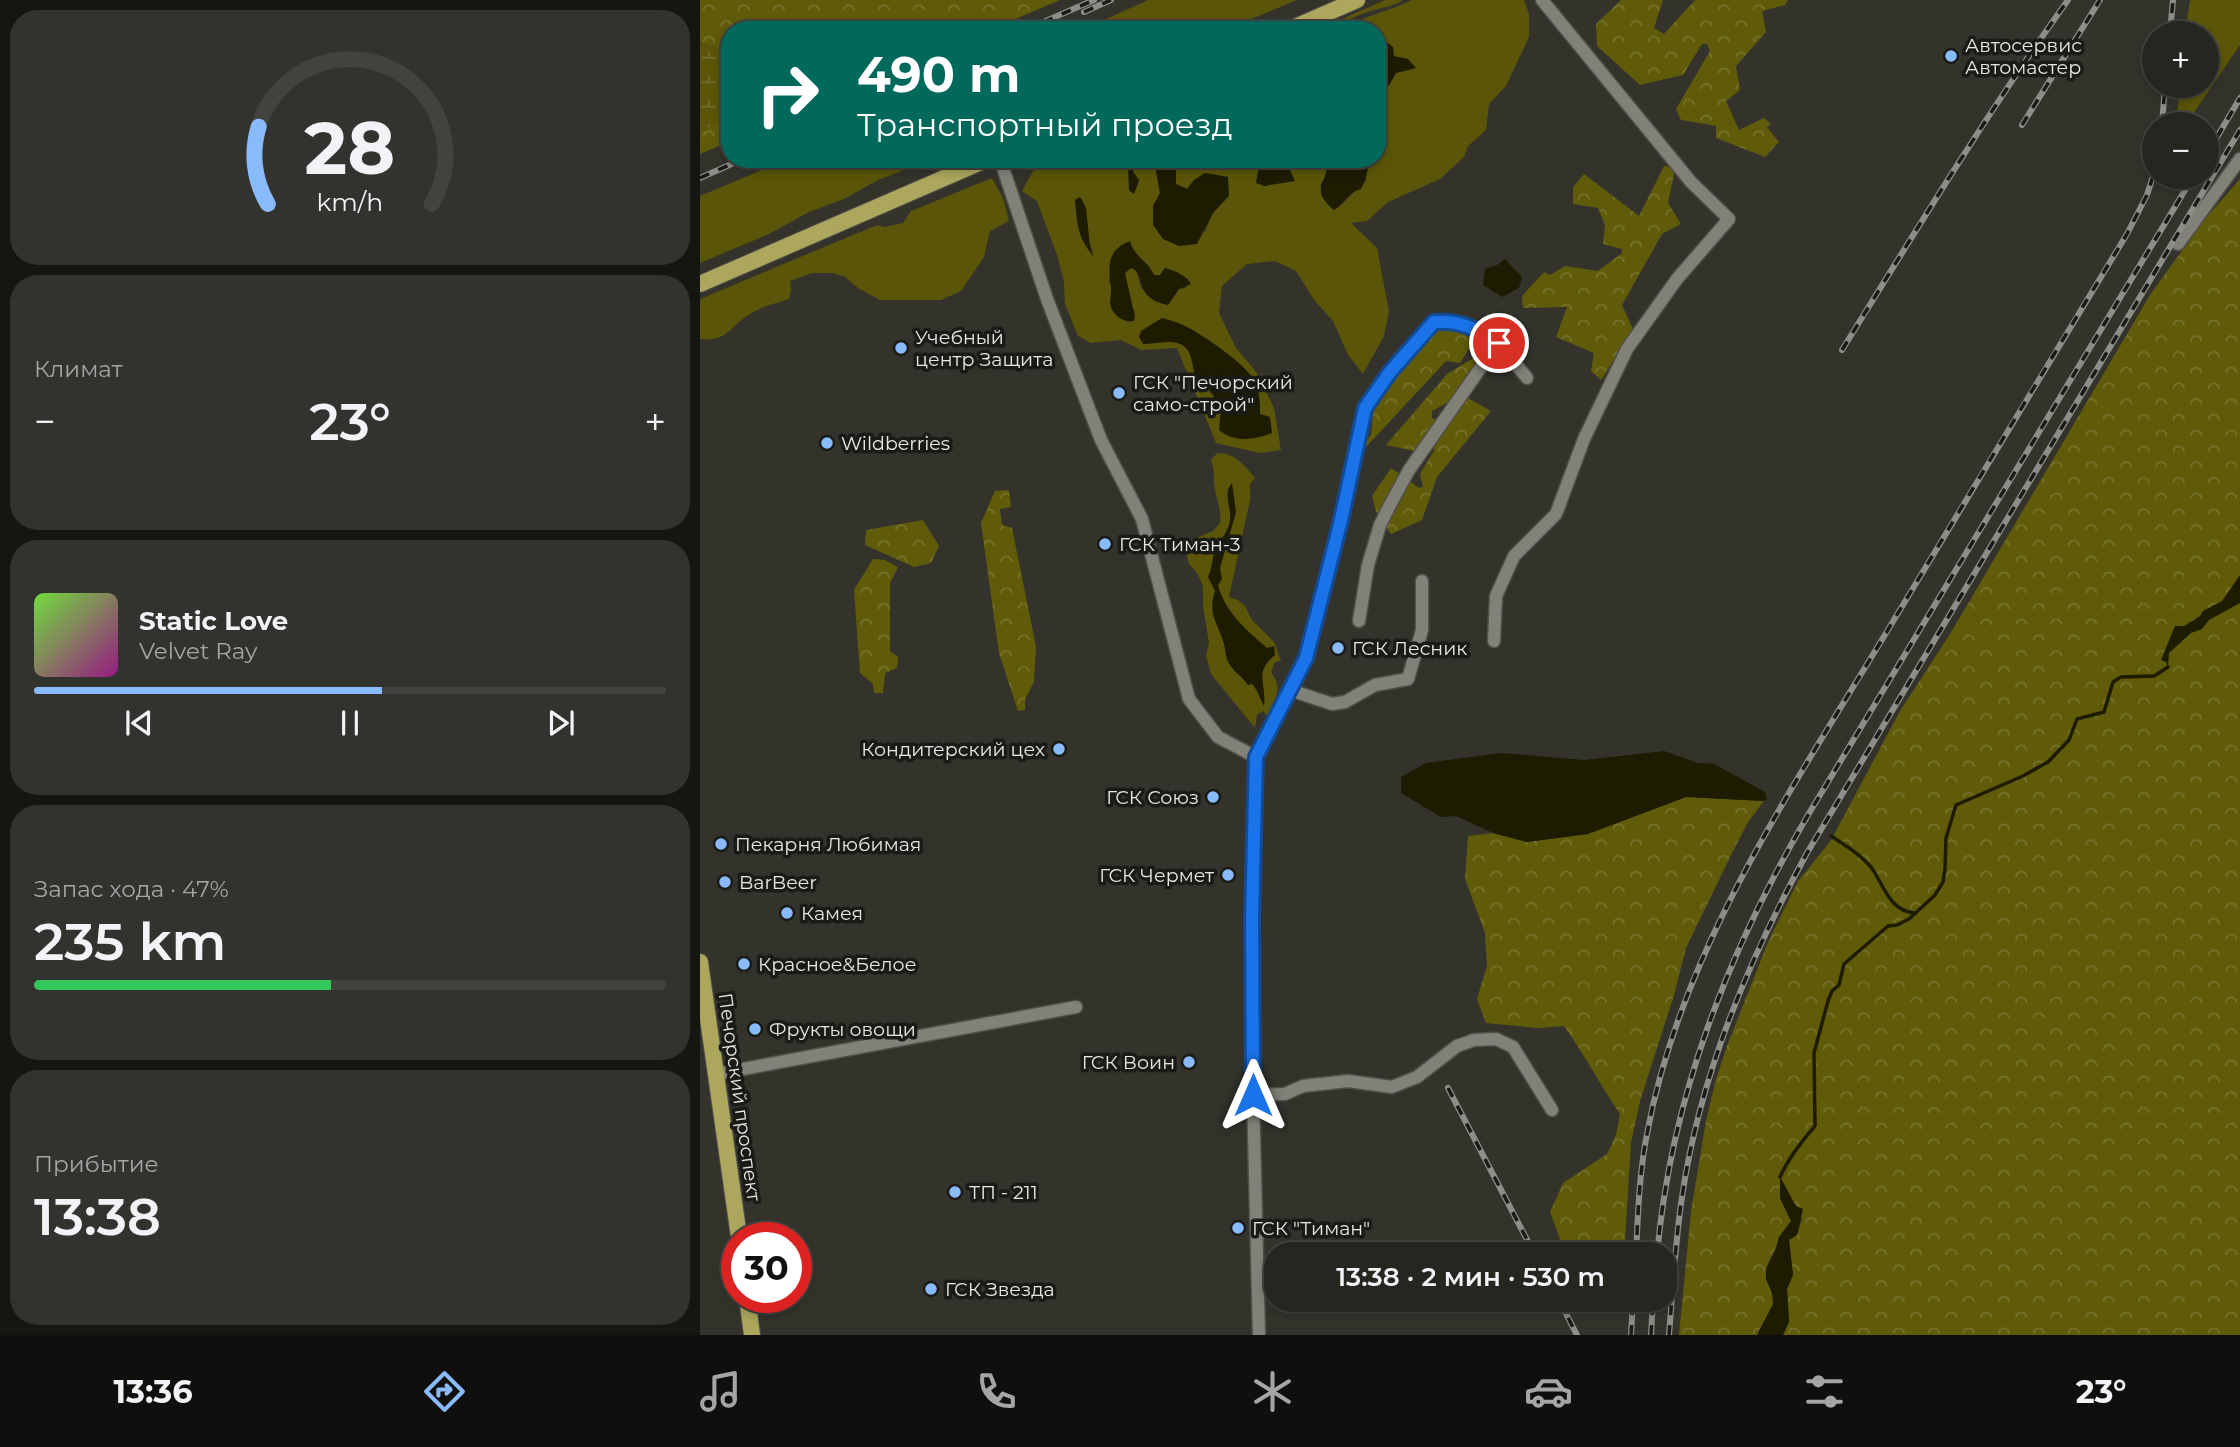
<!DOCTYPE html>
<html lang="ru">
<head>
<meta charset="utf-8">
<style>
	body { margin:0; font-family:Montserrat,sans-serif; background:#32322e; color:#f1f3f6; height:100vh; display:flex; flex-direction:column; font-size:26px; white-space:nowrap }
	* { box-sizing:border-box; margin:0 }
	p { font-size:23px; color:#a4a5a5 }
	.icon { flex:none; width:38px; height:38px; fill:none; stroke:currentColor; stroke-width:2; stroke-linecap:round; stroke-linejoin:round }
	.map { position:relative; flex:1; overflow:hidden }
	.drawer { display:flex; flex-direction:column; gap:10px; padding:10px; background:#151512; width:700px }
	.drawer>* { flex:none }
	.guide { position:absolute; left:21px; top:21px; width:665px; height:147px; border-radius:28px; box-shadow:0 4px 10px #0003,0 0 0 2px #42433f; background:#00695c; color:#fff; overflow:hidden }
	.tools { position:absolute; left:1442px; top:21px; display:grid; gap:14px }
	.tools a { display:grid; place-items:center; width:77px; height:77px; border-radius:50%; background:#262621; box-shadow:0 4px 10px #0003,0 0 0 2px #42433f; font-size:35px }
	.speed { position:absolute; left:21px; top:1222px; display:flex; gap:14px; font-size:35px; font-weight:700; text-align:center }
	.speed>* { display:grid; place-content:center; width:91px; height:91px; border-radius:50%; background:#262621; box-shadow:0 4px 10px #0003,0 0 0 2px #42433f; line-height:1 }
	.speed .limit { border:10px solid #d22; background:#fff; color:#111 }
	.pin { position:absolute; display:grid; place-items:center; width:60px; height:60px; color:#fff; margin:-30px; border:4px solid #fff; border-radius:50%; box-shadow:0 2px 7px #0007 }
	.me { position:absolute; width:77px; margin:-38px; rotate:0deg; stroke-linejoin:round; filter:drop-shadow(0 0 5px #0008) }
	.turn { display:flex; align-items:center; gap:24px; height:147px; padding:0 21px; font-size:32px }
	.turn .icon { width:91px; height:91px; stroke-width:2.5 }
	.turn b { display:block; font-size:49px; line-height:60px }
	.big { font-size:52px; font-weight:600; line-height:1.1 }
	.drawer .tile { flex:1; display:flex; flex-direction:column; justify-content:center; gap:10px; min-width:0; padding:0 24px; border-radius:28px; background:#32322e }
	.drawer .dial { align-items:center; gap:0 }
	.dial svg { height:182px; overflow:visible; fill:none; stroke:#42433f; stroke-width:7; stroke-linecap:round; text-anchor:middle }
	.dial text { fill:#f1f3f6; stroke:none }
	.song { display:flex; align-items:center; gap:21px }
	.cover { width:84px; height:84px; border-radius:10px; background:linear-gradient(135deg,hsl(100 70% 55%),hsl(310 70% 35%)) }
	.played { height:7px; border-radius:4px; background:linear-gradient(90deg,#89bafc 55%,#42433f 55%) }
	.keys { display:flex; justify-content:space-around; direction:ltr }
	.heat { display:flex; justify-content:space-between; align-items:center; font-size:38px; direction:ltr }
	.charge { height:10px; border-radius:5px; background:linear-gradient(90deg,#34c759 47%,#42433f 0) }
	.trip { position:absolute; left:564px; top:1242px; width:413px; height:70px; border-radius:28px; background:#262621; box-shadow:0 4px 10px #0003,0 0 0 2px #42433f; font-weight:600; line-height:70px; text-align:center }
	.tab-bar { display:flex; height:112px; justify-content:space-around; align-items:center; background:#0f0f0d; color:#a4a5a5 }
	.tab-bar .icon { width:49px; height:49px }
	.tab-bar .selected { color:#89bafc }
	.tab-bar b { font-size:32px; color:#f1f3f6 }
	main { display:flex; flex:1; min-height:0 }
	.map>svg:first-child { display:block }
	.grass { fill:#5a5508; fill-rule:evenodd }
	.forest { fill:url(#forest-crowns) }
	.wetland { fill:url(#wetland-marsh) }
	.water { fill:#1d1b00 }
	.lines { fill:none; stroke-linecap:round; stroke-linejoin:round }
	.stream { stroke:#1d1b00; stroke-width:3.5 }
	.minor-casing { stroke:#504f4a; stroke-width:15 }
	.major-casing { stroke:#504f4a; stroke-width:18 }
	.minor { stroke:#818179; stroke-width:12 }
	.major { stroke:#aca75c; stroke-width:16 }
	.rail-casing { stroke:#8e8e88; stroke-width:6 }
	.rail { stroke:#1a1a17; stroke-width:3.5; stroke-dasharray:10; stroke-linecap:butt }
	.route-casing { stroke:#114b97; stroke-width:18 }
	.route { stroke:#1a73e8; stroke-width:12 }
	.poi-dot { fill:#89bafc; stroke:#1a1a17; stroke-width:2.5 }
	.labels { text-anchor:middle; stroke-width:7; stroke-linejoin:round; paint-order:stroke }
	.poi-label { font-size:19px; fill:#e7e7e2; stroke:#1a1a17; text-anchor:start }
	.street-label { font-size:19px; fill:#e7e7e2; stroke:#1a1a17 }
</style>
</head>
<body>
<main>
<section class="drawer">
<div class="tile dial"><svg viewBox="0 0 100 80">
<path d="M14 69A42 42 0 1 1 86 69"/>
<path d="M14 69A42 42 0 0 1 10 35" stroke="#89bafc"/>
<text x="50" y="56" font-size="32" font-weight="700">28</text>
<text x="50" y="72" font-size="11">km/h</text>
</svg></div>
<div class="tile"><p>Климат</p>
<div class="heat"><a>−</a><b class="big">23°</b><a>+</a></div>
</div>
<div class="tile">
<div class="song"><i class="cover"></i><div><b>Static Love</b><p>Velvet Ray</p></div></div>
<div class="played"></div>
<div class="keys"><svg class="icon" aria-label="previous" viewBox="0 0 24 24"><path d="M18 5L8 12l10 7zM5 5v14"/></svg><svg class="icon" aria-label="pause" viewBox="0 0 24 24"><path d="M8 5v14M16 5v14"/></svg><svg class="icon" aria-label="next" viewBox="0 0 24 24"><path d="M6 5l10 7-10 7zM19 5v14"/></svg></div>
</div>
<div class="tile"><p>Запас хода · 47%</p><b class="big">235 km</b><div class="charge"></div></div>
<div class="tile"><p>Прибытие</p><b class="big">13:38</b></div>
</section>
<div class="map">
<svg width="1540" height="1335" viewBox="0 0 1540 1335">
	<defs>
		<pattern id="forest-crowns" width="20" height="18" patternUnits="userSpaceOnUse" patternTransform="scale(1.75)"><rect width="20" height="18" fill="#605b09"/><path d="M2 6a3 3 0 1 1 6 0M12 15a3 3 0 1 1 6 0" fill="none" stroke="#77732d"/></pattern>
		<pattern id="wetland-marsh" width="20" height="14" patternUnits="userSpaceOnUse" patternTransform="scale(1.75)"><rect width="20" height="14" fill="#5a5508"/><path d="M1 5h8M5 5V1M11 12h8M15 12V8" fill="none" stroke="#726d2c"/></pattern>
	</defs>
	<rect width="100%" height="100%" fill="#33332c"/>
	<path class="grass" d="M 448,0 L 597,0 L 525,30 L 382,30 Z
		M 685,0 L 703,0 C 693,7 682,7 671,11 C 651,16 638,30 617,30 Z
		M 712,0 L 824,0 L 829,14 L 829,37 L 806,86 L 789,104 L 786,130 L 768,146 L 764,157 L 740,179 L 688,202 L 667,221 L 651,223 L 677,248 L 689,311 L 684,336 L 663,374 L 648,355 L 633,321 L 614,300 L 596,271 L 575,261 L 547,264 L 522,286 L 519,313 L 536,348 L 557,373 L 574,408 L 581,450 L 560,453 L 516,443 L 477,348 L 441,350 L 421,340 L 391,343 L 378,336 L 365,304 L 364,282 L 357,255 L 337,201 L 322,191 L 333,171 L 345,159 L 428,159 L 429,190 L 434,194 L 439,181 L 433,171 L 434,166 L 444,162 L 450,165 L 450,159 L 454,159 L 460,193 L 453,206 L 505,232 L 528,177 L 505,173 L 494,180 L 487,189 L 476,184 L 476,159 L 560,159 L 558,171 L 564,186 L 580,182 L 576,159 L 627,159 L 628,173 L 620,185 L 634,210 C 646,203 654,190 666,181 L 666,170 L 660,159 L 677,159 L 677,117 L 687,114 L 682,97 L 696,73 L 716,68 L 694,56 L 692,47 L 684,40 L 677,41 L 677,30 L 642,30 C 664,15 688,12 712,0 ZM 382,199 C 389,215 385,240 394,252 C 376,240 377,219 375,200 ZM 431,246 L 432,251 L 449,266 L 454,275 L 460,275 L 465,268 L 488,279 L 486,288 L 479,289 L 468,305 L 457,301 L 441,288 L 436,270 L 431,268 L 425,273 L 431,306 L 435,312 L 429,322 C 403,311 416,300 409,280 ZM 494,332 C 512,343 550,366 557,386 C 560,395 560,405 560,414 L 519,421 C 526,398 502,390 495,373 C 491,362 492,350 481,344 C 473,340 462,342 453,344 Z
		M 1490,0 L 1540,0 L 1540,45 L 1486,124 L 1476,124 L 1480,86 L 1507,86 L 1507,33 L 1485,33 Z
		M 88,159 L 233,159 L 178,180 L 144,199 L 109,212 L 67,235 L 0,263 L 0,196 Z
		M 292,178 L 303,198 L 309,221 L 290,231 L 284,257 L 261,291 L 241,300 L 180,300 L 158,288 L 145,277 L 132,273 L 112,273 L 90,281 L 91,290 L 89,299 C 77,303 63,306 52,313 C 31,324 28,343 0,339 L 0,299 L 177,225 L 185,227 L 203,223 L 211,211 Z
		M 517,453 C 534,452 545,466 555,478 L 550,484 L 550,500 L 529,597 L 538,600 L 545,606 L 552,620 L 574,642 L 581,661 L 575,662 L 571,672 C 585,692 573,697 568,717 L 563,711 L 557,715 L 555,728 L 511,674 L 506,656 L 509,643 L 503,606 L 503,586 L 497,573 L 489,564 L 485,549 L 487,542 L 513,531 L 520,523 C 522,510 516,500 515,489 C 513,478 515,470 511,460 Z"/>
	<path class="forest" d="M 0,0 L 360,0 L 290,30 L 30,30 L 30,53 L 0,42 Z
		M 921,0 L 963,0 L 954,28 L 964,34 L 995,0 L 1088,0 L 1085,5 L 1062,11 L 1066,32 L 1036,66 L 1040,90 L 1026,101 L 1039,130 L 1064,118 L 1071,124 L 1067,127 L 1079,142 L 1065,157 L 1016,138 L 1016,126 L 981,120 L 976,109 L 1010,51 L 1007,44 L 1002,44 L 983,75 L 940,85 L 897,46 L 896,24 Z
		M 30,99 L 30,141 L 0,154 L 0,131 L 21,122 Z
		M 964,166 L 971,167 L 974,174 L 968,203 L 981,224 L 962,234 L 922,305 L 933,329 L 901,380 L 891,371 L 894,353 L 856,337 L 867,307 L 823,308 L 822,296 L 844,272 L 850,275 L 865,266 L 898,271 L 922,253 L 922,249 L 903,244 L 905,225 L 898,208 L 873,204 L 873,187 L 884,174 L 939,216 Z
		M 1540,179 L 1540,1335 L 1083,1335 L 1089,1321 L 1087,1289 L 1093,1275 L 1089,1239 L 1097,1235 L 1102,1219 L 1081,1178 L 1080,1198 L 1091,1221 C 1085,1233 1063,1264 1066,1277 C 1068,1286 1075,1295 1073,1305 C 1070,1315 1061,1325 1057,1335 L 979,1335 L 991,1211 L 1006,1121 L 1016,1079 L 1027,1046 L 1068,942 L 1098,881 L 1130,842 L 1200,711 L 1250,634 L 1450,295 L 1504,220 Z
		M 742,325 L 760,327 L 777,337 L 760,363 L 746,361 L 665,448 L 664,442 L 671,435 L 673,412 L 692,379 Z
		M 780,354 L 782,360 L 758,397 L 732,411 L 732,418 L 738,421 L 766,397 L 791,411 L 737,477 L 722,520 L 691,534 L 676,511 L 672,496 L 691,468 L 719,488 L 723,487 L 720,474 L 735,449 L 715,451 L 686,445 L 747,374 Z
		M 309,490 L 311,507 L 300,509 L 302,525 L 312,528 L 336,647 L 334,682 L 325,699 L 325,710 L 318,711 L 299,653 L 281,523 L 295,491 Z
		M 223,520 L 239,546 L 231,563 L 214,567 L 165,545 L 166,530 Z
		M 173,559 L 185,560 L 198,567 L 190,583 L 190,651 L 198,657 L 197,668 L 185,673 L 183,693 L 174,693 L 173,684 L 160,673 L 154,590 Z
		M 986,797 L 1064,801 L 1048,822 L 1031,855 L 986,948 L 974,995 L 940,1101 L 931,1143 L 924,1255 L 866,1255 L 850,1212 L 863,1183 L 907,1154 L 916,1135 L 920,1114 C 900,1085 885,1055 864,1026 L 838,1028 L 786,1023 L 777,999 L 787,966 L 785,933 L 765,879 L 768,836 L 793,833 L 827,842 L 887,834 Z"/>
	<path class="wetland" d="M 0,42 L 30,53 L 30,99 L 21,122 L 0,131 Z"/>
	<path class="water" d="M 684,40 L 693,47 L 694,56 L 708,59 L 716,68 L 696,73 L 682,97 L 688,105 L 688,114 L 677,117 L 677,70 L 687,61 L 687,51 L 677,43 L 677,41 Z
		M 428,159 L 450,159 L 450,166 L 444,162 L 434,167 L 433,172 L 439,180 L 434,194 L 429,190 Z
		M 454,159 L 476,159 L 476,184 L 487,189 L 494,180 L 505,173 L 528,177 L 529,196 L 512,214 L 497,244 L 479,246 L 463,239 L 453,225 L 453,206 L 460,193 Z
		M 560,159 L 576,159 L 577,164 L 588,166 L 595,181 L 564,186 L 556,183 Z
		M 627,159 L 671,161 C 666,170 667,180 661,189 C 648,192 645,203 634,210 C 608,188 629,185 627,159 Z
		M 380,197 L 386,208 L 390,247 L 394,257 C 377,237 378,224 375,200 Z
		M 430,241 C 434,256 447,261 454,275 L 460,275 L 465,268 C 474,270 487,276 491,284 L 479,289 L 468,305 C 432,298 448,274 431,268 L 425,273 L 435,317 L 434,321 C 423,323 412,315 410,303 C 410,297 412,292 411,286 C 408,266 407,250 430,241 Z
		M 805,259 L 822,277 L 819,288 L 802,297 L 783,285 L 785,269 L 797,265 Z
		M 462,318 C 469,320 477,322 483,325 C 501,333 547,365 555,382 C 559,392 560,404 560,414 L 570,417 L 572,433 C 554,440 535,443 519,430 L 521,413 L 513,402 L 514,395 C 508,387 500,383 495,374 C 492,367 493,358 489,352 C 480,336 458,344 443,344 L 439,337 L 441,331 Z
		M 532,483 L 536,512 L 520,568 L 522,579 L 518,585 C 525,612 546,630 567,648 L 574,646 L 575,655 C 553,673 567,684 564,706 C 560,699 557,689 552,684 L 548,685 C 543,677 535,673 530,665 C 525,659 526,651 524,644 C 518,623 507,614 515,591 L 508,577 C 512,569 512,559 515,550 C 520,540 529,531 530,520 C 532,507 522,494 532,483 Z
		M 1540,575 L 1540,603 L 1509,620 L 1502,629 L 1491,633 L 1469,653 L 1468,667 L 1466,662 L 1461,660 L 1475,626 L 1484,626 L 1500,616 L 1503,611 L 1522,601 Z
		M 964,751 L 998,763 L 1014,764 L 1065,792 L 1067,799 L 1064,801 L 986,797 L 888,834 L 827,842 L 793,833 L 756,816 L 741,817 L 701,793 L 701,777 L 726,763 L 801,753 L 884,760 Z
		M 1080,1177 L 1096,1206 L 1103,1209 L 1097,1235 L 1089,1240 L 1093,1275 L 1087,1289 L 1089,1322 L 1083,1335 L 1057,1335 L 1073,1304 L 1072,1293 L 1066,1279 L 1066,1269 L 1075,1252 L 1079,1237 L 1091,1221 L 1080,1198 Z"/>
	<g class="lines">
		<path class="stream" d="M 1131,836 C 1145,845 1160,854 1171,867 C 1184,885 1189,911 1215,913
			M 1080,1177 C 1089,1157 1101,1142 1115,1126 L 1114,1053 L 1128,1001 L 1132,991 L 1139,985 L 1144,964 L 1188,926 L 1197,925 L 1209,919 L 1235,895 L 1243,882 L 1245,869 L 1246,838 L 1256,805 L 1323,776 L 1348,762 L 1369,740 L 1377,719 L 1404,712 L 1413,682 L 1421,677 L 1454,676 L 1468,667"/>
		<defs>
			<path id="minor" d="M 300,159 L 347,299 L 401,440 L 442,519 L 489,699 L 518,737 L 556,757
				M 1478,244 L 1540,159
				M 659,621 L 668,565 L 680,525 L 690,505 L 709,470 L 798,343
				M 794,641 L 796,596 L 814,556 L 856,514 L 884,439 L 927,349 L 977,279 L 1029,219 L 991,182 L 842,0
				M 590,690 L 632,704 L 645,702 L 675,685 L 708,679 L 722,630 L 722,581
				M 16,1074 L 376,1007
				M 553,1095 L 585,1094 L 603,1086 L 648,1081 L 692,1087 L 717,1077 L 757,1046 L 774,1040 L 796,1039 L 813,1047 L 852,1110
				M 559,1335 L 553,1095 L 552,917 L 556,757 L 606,658 L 641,520 L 665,408 L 690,372 L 734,322 C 779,318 801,346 827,378"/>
			<path id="major" d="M 588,30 L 657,0
				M 0,284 L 288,159
				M 0,962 L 39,1237
				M 47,1297 L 52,1335"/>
		</defs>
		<use href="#minor" class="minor-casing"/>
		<use href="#major" class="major-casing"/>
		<use href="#minor" class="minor"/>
		<use href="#major" class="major"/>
		<defs>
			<path id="rail" d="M 384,12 L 411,0
				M 325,30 L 394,0
				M 1470,33 L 1473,0
				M 1462,124 L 1465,86
				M 1322,125 L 1400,0
				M 1507,154 L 1540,98
				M 0,178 L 43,159
				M 1142,350 C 1215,232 1287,113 1368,0
				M 748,1088 L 835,1255
				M 936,1255 C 938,1215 939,1174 947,1134 C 981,950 1091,791 1186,633 C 1266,500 1346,367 1427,234 L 1447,195 L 1454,173
				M 957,1255 C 971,1097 1028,952 1108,815 L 1493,177
				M 859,1300 L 877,1335
				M 931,1335 L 933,1300
				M 951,1335 L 953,1300
				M 969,1335 C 973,1289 975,1243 982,1197 C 1000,1075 1048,961 1107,853 L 1540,130"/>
		</defs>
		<use href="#rail" class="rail-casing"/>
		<use href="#rail" class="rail"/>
	</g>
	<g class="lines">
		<defs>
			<path id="route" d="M 553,1095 L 552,917 L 556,757 L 606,658 L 641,520 L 665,408 L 690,372 L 734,322 C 761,320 776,329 799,343"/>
		</defs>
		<use href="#route" class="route-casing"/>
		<use href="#route" class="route"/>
	</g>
	<g class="poi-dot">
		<circle cx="1251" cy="56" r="7"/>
		<circle cx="201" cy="348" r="7"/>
		<circle cx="419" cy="393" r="7"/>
		<circle cx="127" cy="443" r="7"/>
		<circle cx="405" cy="544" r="7"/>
		<circle cx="638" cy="648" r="7"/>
		<circle cx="359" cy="749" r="7"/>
		<circle cx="513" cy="797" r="7"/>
		<circle cx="21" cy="844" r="7"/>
		<circle cx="528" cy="875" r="7"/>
		<circle cx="25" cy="882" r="7"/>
		<circle cx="87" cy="913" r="7"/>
		<circle cx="44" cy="964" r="7"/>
		<circle cx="55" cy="1029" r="7"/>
		<circle cx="489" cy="1062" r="7"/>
		<circle cx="255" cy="1192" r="7"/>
		<circle cx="538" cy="1228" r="7"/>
		<circle cx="231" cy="1289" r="7"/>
	</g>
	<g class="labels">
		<g class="poi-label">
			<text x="1265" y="52">Автосервис<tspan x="1265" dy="22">Автомастер</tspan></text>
			<text x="215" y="344">Учебный<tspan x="215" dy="22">центр Защита</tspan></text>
			<text x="433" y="389">ГСК "Печорский<tspan x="433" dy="22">само-строй"</tspan></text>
			<text x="141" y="450">Wildberries</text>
			<text x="419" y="551">ГСК Тиман-3</text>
			<text x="652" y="655">ГСК Лесник</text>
			<text x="345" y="756" text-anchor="end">Кондитерский цех</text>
			<text x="499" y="804" text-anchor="end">ГСК Союз</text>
			<text x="35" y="851">Пекарня Любимая</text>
			<text x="514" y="882" text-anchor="end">ГСК Чермет</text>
			<text x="39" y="889">BarBeer</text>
			<text x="101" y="920">Камея</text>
			<text x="58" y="971">Красное&amp;Белое</text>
			<text x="69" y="1036">Фрукты овощи</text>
			<text x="475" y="1069" text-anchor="end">ГСК Воин</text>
			<text x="269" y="1199">ТП - 211</text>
			<text x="552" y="1235">ГСК "Тиман"</text>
			<text x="245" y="1296">ГСК Звезда</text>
		</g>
		<g class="street-label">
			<text transform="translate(40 1097) rotate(82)" y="7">Печорский проспект</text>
		</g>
	</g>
</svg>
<div class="tools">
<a>+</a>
<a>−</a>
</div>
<div class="speed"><div class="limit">30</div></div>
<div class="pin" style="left:799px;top:343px;background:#d93025"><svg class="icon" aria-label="arrive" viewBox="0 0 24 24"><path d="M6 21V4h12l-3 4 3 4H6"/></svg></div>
<svg class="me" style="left:553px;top:1095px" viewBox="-20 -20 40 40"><path d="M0-17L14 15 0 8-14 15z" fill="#1a73e8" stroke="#fff" stroke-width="4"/></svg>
<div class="trip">13:38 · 2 мин · 530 m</div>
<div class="guide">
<div class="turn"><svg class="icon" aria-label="right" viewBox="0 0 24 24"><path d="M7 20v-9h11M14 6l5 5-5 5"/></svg><div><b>490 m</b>Транспортный проезд</div></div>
</div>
</div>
</main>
<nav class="tab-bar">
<b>13:36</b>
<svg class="icon selected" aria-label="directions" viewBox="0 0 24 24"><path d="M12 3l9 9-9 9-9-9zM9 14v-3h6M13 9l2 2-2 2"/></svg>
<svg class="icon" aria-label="music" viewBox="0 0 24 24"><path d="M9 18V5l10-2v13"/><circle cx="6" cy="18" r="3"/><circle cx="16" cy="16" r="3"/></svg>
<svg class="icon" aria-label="phone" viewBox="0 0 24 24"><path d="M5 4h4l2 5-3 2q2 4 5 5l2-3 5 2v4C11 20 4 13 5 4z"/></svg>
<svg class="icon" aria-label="climate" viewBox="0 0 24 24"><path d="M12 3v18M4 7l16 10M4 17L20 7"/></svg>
<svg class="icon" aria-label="car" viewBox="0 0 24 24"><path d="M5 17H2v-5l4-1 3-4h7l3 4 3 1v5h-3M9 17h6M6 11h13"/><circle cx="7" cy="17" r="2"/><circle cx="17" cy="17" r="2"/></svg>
<svg class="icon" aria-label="filters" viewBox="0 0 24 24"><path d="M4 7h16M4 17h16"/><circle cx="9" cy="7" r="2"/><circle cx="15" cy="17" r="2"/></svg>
<b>23°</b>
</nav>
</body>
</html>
